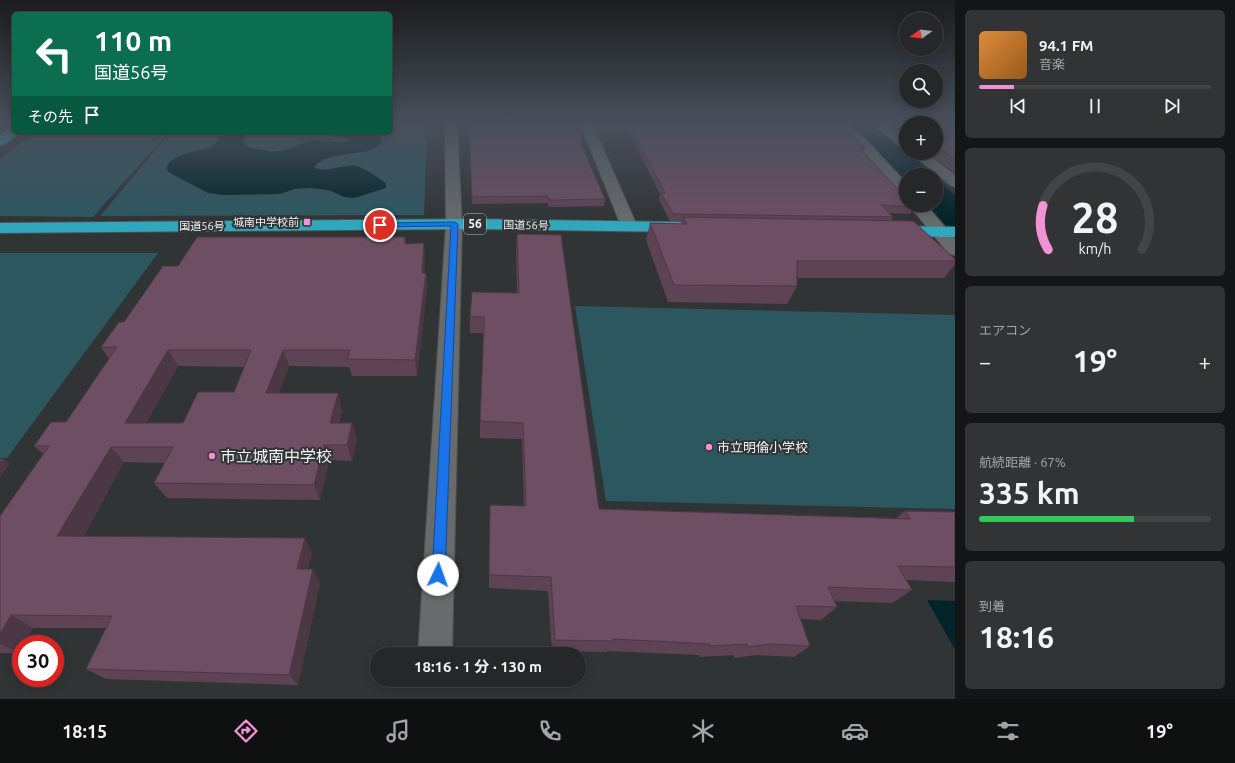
<!DOCTYPE html>
<html lang="ja">
<head>
<meta charset="utf-8">
<style>
	body { margin:0; font-family:Ubuntu,"Noto Sans JP",sans-serif; background:#313334; color:#f1f3f6; height:100vh; display:flex; flex-direction:column; font-size:15px; white-space:nowrap }
	* { box-sizing:border-box; margin:0 }
	p { font-size:13px; color:#a3a5a8 }
	.icon { flex:none; width:22px; height:22px; fill:none; stroke:currentColor; stroke-width:2; stroke-linecap:round; stroke-linejoin:round }
	.map { position:relative; flex:1; overflow:hidden }
	.side { display:flex; flex-direction:column; gap:10px; padding:10px; background:#141516; width:280px }
	.side>* { flex:none }
	.banner { position:absolute; left:12px; top:12px; width:380px; height:122px; border-radius:6px; box-shadow:0 2px 10px #0003,0 0 0 1px #424445; background:#0b6e4f; color:#fff; overflow:hidden }
	.needle { width:26px; rotate:256deg }
	.tools { position:absolute; left:899px; top:12px; display:grid; gap:8px }
	.tools a { display:grid; place-items:center; width:44px; height:44px; border-radius:50%; background:#252728; box-shadow:0 2px 10px #0003,0 0 0 1px #424445; font-size:20px }
	.speed { position:absolute; left:12px; top:635px; display:flex; gap:8px; font-size:20px; font-weight:700; text-align:center }
	.speed>* { display:grid; place-content:center; width:52px; height:52px; border-radius:50%; background:#252728; box-shadow:0 2px 10px #0003,0 0 0 1px #424445; line-height:1 }
	.speed .limit { border:6px solid #d22; background:#fff; color:#111 }
	.pin { position:absolute; display:grid; place-items:center; width:34px; height:34px; color:#fff; margin:-17px; border:2px solid #fff; border-radius:50%; box-shadow:0 1px 4px #0007 }
	.me { position:absolute; width:44px; margin:-22px; rotate:3deg; stroke-linejoin:round; filter:drop-shadow(0 0 3px #0008) }
	.turn { display:flex; align-items:center; gap:14px; height:84px; padding:0 16px; font-size:18px }
	.turn .icon { width:52px; height:52px; stroke-width:2.5 }
	.turn b { display:block; font-size:28px; line-height:34px }
	.then { display:flex; align-items:center; height:38px; padding:0 16px; background:#0003; gap:8px; font-size:15px }
	.big { font-size:30px; font-weight:700; line-height:1.1 }
	.side .tile { flex:1; display:flex; flex-direction:column; justify-content:center; gap:6px; min-width:0; padding:0 14px; border-radius:6px; background:#313334 }
	.side .dial { align-items:center; gap:0 }
	.dial svg { height:104px; overflow:visible; fill:none; stroke:#424445; stroke-width:7; stroke-linecap:round; text-anchor:middle }
	.dial text { fill:#f1f3f6; stroke:none }
	.song { display:flex; align-items:center; gap:12px }
	.cover { width:48px; height:48px; border-radius:6px; background:linear-gradient(135deg,hsl(30 70% 55%),hsl(30 70% 35%)) }
	.played { height:4px; border-radius:2px; background:linear-gradient(90deg,#f391d6 15%,#424445 15%) }
	.keys { display:flex; justify-content:space-around; direction:ltr }
	.heat { display:flex; justify-content:space-between; align-items:center; font-size:22px; direction:ltr }
	.charge { height:6px; border-radius:3px; background:linear-gradient(90deg,#34c759 67%,#424445 0) }
	.trip { position:absolute; left:370px; top:647px; width:216px; height:40px; border-radius:20px; background:#252728; box-shadow:0 2px 10px #0003,0 0 0 1px #424445; font-weight:700; line-height:40px; text-align:center }
	.dock { display:flex; height:64px; justify-content:space-around; align-items:center; background:#0f1010; color:#a3a5a8 }
	.dock .icon { width:28px; height:28px }
	.dock .on { color:#f391d6 }
	.dock b { font-size:18px; color:#f1f3f6 }
	main { display:flex; flex:1; min-height:0 }
	.map>svg:first-child { display:block }
	.green { fill:#2d575f }
	.water { fill:#00242a }
	.lines { fill:none; stroke-linecap:round; stroke-linejoin:round }
	.river { fill:#00242a; fill-rule:evenodd }
	.minor-casing { stroke:#4d5050; stroke-width:2 }
	.highway-casing { stroke:#4d5050; stroke-width:2 }
	.minor { fill:#686b6c; fill-rule:evenodd }
	.highway { fill:#30a7bd; fill-rule:evenodd }
	.wall { fill:#5e4355; fill-rule:evenodd }
	.shaded-wall { fill:#4c3745 }
	.building { fill:#6d4e63; stroke:#4c3745; fill-rule:evenodd }
	.route { fill:#1a73e8; stroke:#114b97 }
	.poi-dot { fill:#f391d6; stroke:#313435; stroke-width:1.5 }
	.labels { text-anchor:middle; stroke-width:4; stroke-linejoin:round; paint-order:stroke }
	.far-poi-label { font-size:11px; fill:#f1f3f4; stroke:#313435; text-anchor:end }
	.far-street-label { font-size:11px; fill:#f1f3f4; stroke:#313435 }
	.shield { fill:#313435; stroke:#b7babb; stroke-width:1 }
	.shield-label { font-size:12px; font-weight:bold; fill:#f1f3f4 }
	.poi-label { font-size:13px; fill:#f1f3f4; stroke:#313435; text-anchor:start }
	.near-poi-label { font-size:16px; fill:#f1f3f4; stroke:#313435; text-anchor:start }
</style>
</head>
<body>
<main>
<div class="map">
<svg width="955" height="699" viewBox="0 0 955 699">
	<rect width="100%" height="100%" fill="#313435"/>
	<path class="green" d="M 394,123 L 427,123 L 424,215 L 100,216 L 171,132 L 286,132 L 286,134 L 302,132 L 341,132 L 331,136 L 352,139 L 352,140 C 339,144 328,140 315,140 C 303,140 292,149 280,151 C 272,152 264,150 256,149 C 231,148 198,144 177,158 L 264,188 L 276,194 C 282,194 288,191 294,189 C 312,185 329,190 345,197 L 355,165 C 343,166 324,173 314,167 C 320,158 329,159 338,155 C 355,148 371,141 387,132 L 393,132 Z
		M 36,132 L 168,132 L 93,217 L 0,216 L 0,159 Z
		M 0,253 L 158,253 L 7,458 L 0,458 Z
		M 575,306 L 954,315 L 955,317 L 955,509 L 606,501 Z"/>
	<path class="water" d="M 390,123 L 394,123 L 393,132 L 387,132 L 379,136 L 381,143 C 370,159 329,148 314,167 C 324,175 344,163 356,166 C 367,169 377,177 386,183 L 386,188 L 354,198 L 345,197 L 329,190 L 310,188 L 294,189 L 280,194 L 223,195 L 208,193 L 170,173 L 167,170 C 166,154 198,152 209,148 C 216,146 217,140 222,135 C 227,131 240,130 245,134 L 244,142 L 248,147 L 273,152 L 281,151 L 314,140 L 342,143 L 352,140 L 352,139 L 331,136 L 341,132 L 390,132 Z
		M 883,156 L 914,158 L 933,175 L 906,175 L 906,181 Z
		M 936,178 L 955,195 L 955,236 L 928,205 L 936,205 Z
		M 927,600 L 955,601 L 955,648 L 954,648 Z"/>
	<g class="lines">
		<path class="river" d="M 847,123 L 879,123 L 906,144 L 906,153 L 916,153 L 933,168 L 938,175 L 936,177 L 936,175 L 906,175 L 906,179 L 886,159 L 851,129 Z"/>
		<defs>
			<path id="minor" d="M 445,123 L 457,123 L 462,224 L 452,654 L 418,654 L 446,224 Z
				M 580,123 L 592,123 L 637,226 L 635,230 L 629,231 L 623,230 L 621,226 Z
				M 833,123 L 846,123 L 867,141 L 906,183 L 906,197 L 901,195 L 857,147 Z
				M 871,123 L 885,123 L 906,138 L 906,148 L 901,147 Z
				M 910,153 L 926,153 L 955,175 L 955,187 L 950,185 Z
				M 909,205 L 926,205 L 955,239 L 955,255 L 949,254 Z"/>
			<path id="highway" d="M 14,127 L 14,132 L 20,132 L 19,134 L 5,144 L 0,145 L 0,135 L 9,128 Z
				M 473,219 L 679,222 L 685,223 L 687,227 L 685,231 L 679,232 L 473,229 L 0,233 L 0,223 Z
				M 895,226 L 955,227 L 955,237 L 895,236 L 889,235 L 886,231 L 889,227 Z"/>
		</defs>
		<use href="#minor" class="minor-casing"/>
		<use href="#highway" class="highway-casing"/>
		<use href="#minor" class="minor"/>
		<use href="#highway" class="highway"/>
	</g>
	<path class="wall" d="M 464,123 L 582,123 L 582,124 L 581,131 L 579,131 L 583,142 L 582,147 L 605,199 L 604,206 L 548,207 L 548,203 L 472,204 L 469,127 L 464,127 Z
		M 593,123 L 840,123 L 865,148 L 863,152 L 915,207 L 910,214 L 889,213 L 893,217 L 891,221 L 955,259 L 955,264 L 944,278 L 797,278 L 797,286 L 787,304 L 668,302 L 646,240 L 650,223 L 681,224 L 682,221 L 670,221 L 659,200 L 660,194 L 628,130 L 597,131 Z
		M 888,123 L 906,123 L 906,136 Z
		M 936,123 L 955,123 L 955,173 L 928,153 L 936,153 Z
		M 517,234 L 599,509 L 896,518 L 905,511 L 955,512 L 955,582 L 906,580 L 912,590 L 892,603 L 834,601 L 837,607 L 821,620 L 800,619 L 810,646 L 794,657 L 757,655 L 734,658 L 734,655 L 699,657 L 699,655 L 607,651 L 607,652 L 552,651 L 548,591 L 489,588 L 490,505 L 524,506 L 522,439 L 480,438 L 480,421 L 484,338 L 483,333 L 470,333 L 470,316 L 517,293 L 516,250 Z
		M 405,237 L 406,244 L 424,243 L 425,259 L 424,273 L 426,273 L 427,289 L 417,376 L 352,376 L 349,367 L 289,366 L 279,393 L 342,410 L 339,423 L 352,423 L 357,439 L 352,461 L 329,460 L 320,500 L 167,498 L 154,483 L 165,463 L 124,462 L 83,537 L 312,553 L 308,569 L 320,583 L 298,685 L 106,679 L 86,669 L 106,628 L 33,628 L 19,653 L 0,653 L 0,516 L 43,454 L 34,446 L 66,422 L 109,359 L 101,347 L 124,322 L 178,266 ZM 178,366 L 245,367 L 234,392 L 183,423 L 146,423 Z"/>
	<path class="shaded-wall" d="M 424,243 L 425,259 L 424,288 L 426,273 L 427,289 L 417,376 L 415,360 L 422,273 Z
		M 168,350 L 178,366 L 137,439 L 125,423 Z
		M 283,350 L 289,366 L 273,409 L 266,393 Z
		M 338,393 L 342,410 L 335,439 L 330,423 Z
		M 352,423 L 357,439 L 352,461 L 347,445 Z
		M 324,445 L 329,460 L 320,500 L 314,485 Z
		M 111,447 L 124,462 L 75,551 L 57,536 Z
		M 4,459 L 10,464 L 0,477 L 0,464 Z
		M 305,538 L 312,553 L 305,583 L 297,569 Z
		M 313,569 L 320,583 L 298,685 L 289,675 Z
		M 11,615 L 33,628 L 24,644 L 21,644 L 21,649 L 19,653 L 0,644 L 0,634 Z"/>
	<path class="building" d="M 469,123 L 582,123 L 582,124 L 577,124 L 583,142 L 580,142 L 605,199 L 549,200 L 548,196 L 472,197 Z
		M 597,123 L 840,123 L 865,148 L 859,148 L 906,198 L 906,205 L 913,205 L 915,207 L 881,205 L 893,217 L 673,214 L 661,193 L 665,193 L 629,124 L 598,124 Z
		M 936,123 L 955,123 L 955,159 L 936,145 Z
		M 683,217 L 913,221 L 955,259 L 955,261 L 797,261 L 797,286 L 674,285 L 650,223 L 687,224 Z
		M 517,234 L 561,235 L 599,509 L 910,519 L 905,511 L 955,512 L 955,567 L 898,566 L 912,590 L 828,587 L 837,607 L 796,606 L 810,646 L 771,644 L 747,647 L 747,644 L 710,646 L 710,644 L 613,639 L 613,641 L 555,640 L 551,577 L 489,575 L 490,505 L 526,506 L 523,423 L 480,421 L 484,326 L 484,317 L 470,316 L 472,292 L 519,293 Z
		M 197,237 L 405,237 L 405,244 L 424,243 L 422,273 L 426,273 L 415,360 L 347,359 L 350,350 L 283,350 L 266,393 L 338,393 L 330,423 L 352,423 L 347,445 L 324,445 L 314,485 L 154,483 L 173,447 L 111,447 L 57,536 L 305,538 L 297,569 L 313,569 L 289,675 L 86,669 L 112,616 L 11,615 L 0,634 L 0,516 L 49,446 L 34,446 L 51,422 L 66,422 L 117,347 L 101,347 L 119,322 L 124,322 L 163,266 L 178,266 ZM 168,350 L 251,350 L 234,392 L 198,392 L 183,423 L 125,423 Z
		M 0,459 L 4,459 L 0,464 Z"/>
	<linearGradient id="sky" x2="0" y2="1"><stop stop-color="#1b1d1d"/><stop offset="0.56" stop-color="#48505c"/><stop offset="1" stop-color="#48505c" stop-opacity="0"/></linearGradient>
	<rect width="955" height="221" fill="url(#sky)"/>
	<path class="route" d="M 454,222 L 458,224 L 445,575 L 443,579 L 438,581 L 434,579 L 432,575 L 451,226 L 380,227 L 377,225 L 380,223 Z"/>
	<g class="poi-dot">
		<rect x="303" y="218" width="8" height="8" rx="2"/>
		<circle cx="709" cy="447" r="4"/>
		<circle cx="212" cy="456" r="4"/>
	</g>
	<g class="labels">
		<g class="far-poi-label">
			<text x="299" y="226">城南中学校前</text>
		</g>
		<g class="far-street-label">
			<text transform="translate(526 225) rotate(1)" y="4">国道56号</text>
			<text x="202" y="230">国道56号</text>
		</g>
		<rect class="shield" x="464" y="214" width="22" height="20" rx="3"/>
		<g class="shield-label">
			<text x="475" y="228">56</text>
		</g>
		<g class="poi-label">
			<text x="717" y="452">市立明倫小学校</text>
		</g>
		<g class="near-poi-label">
			<text x="220" y="462">市立城南中学校</text>
		</g>
	</g>
</svg>
<div class="tools">
<a><svg class="needle" viewBox="-14 -14 28 28"><path d="M0-13l5 13h-10z" fill="#e53935"/><path d="M0 13l5-13h-10z" fill="#a3a5a8"/></svg></a>
<a><svg class="icon" aria-label="search" viewBox="0 0 24 24"><circle cx="10" cy="10" r="6"/><path d="M15 15l6 6"/></svg></a>
<a>+</a>
<a>−</a>
</div>
<div class="speed"><div class="limit">30</div></div>
<div class="pin" style="left:380px;top:225px;background:#d93025"><svg class="icon" aria-label="arrive" viewBox="0 0 24 24"><path d="M6 21V4h12l-3 4 3 4H6"/></svg></div>
<svg class="me" style="left:438px;top:575px" viewBox="-20 -20 40 40"><circle r="19" fill="#fff"/><path d="M0-13L10 11 0 6-10 11z" fill="#1a73e8"/></svg>
<div class="trip">18:16 · 1 分 · 130 m</div>
<div class="banner">
<div class="turn"><svg class="icon" aria-label="left" viewBox="0 0 24 24"><path d="M17 20v-9H6M10 6l-5 5 5 5"/></svg><div><b>110 m</b>国道56号</div></div>
<div class="then">その先<svg class="icon" aria-label="arrive" viewBox="0 0 24 24"><path d="M6 21V4h12l-3 4 3 4H6"/></svg></div>
</div>
</div>
<section class="side">
<div class="tile">
<div class="song"><i class="cover"></i><div><b>94.1 FM</b><p>音楽</p></div></div>
<div class="played"></div>
<div class="keys"><svg class="icon" aria-label="previous" viewBox="0 0 24 24"><path d="M18 5L8 12l10 7zM5 5v14"/></svg><svg class="icon" aria-label="pause" viewBox="0 0 24 24"><path d="M8 5v14M16 5v14"/></svg><svg class="icon" aria-label="next" viewBox="0 0 24 24"><path d="M6 5l10 7-10 7zM19 5v14"/></svg></div>
</div>
<div class="tile dial"><svg viewBox="0 0 100 80">
<path d="M14 69A42 42 0 1 1 86 69"/>
<path d="M14 69A42 42 0 0 1 10 35" stroke="#f391d6"/>
<text x="50" y="56" font-size="32" font-weight="700">28</text>
<text x="50" y="72" font-size="11">km/h</text>
</svg></div>
<div class="tile"><p>エアコン</p>
<div class="heat"><a>−</a><b class="big">19°</b><a>+</a></div>
</div>
<div class="tile"><p>航続距離 · 67%</p><b class="big">335 km</b><div class="charge"></div></div>
<div class="tile"><p>到着</p><b class="big">18:16</b></div>
</section>
</main>
<nav class="dock">
<b>18:15</b>
<svg class="icon on" aria-label="directions" viewBox="0 0 24 24"><path d="M12 3l9 9-9 9-9-9zM9 14v-3h6M13 9l2 2-2 2"/></svg>
<svg class="icon" aria-label="music" viewBox="0 0 24 24"><path d="M9 18V5l10-2v13"/><circle cx="6" cy="18" r="3"/><circle cx="16" cy="16" r="3"/></svg>
<svg class="icon" aria-label="phone" viewBox="0 0 24 24"><path d="M5 4h4l2 5-3 2q2 4 5 5l2-3 5 2v4C11 20 4 13 5 4z"/></svg>
<svg class="icon" aria-label="climate" viewBox="0 0 24 24"><path d="M12 3v18M4 7l16 10M4 17L20 7"/></svg>
<svg class="icon" aria-label="car" viewBox="0 0 24 24"><path d="M5 17H2v-5l4-1 3-4h7l3 4 3 1v5h-3M9 17h6M6 11h13"/><circle cx="7" cy="17" r="2"/><circle cx="17" cy="17" r="2"/></svg>
<svg class="icon" aria-label="filters" viewBox="0 0 24 24"><path d="M4 7h16M4 17h16"/><circle cx="9" cy="7" r="2"/><circle cx="15" cy="17" r="2"/></svg>
<b>19°</b>
</nav>
</body>
</html>
